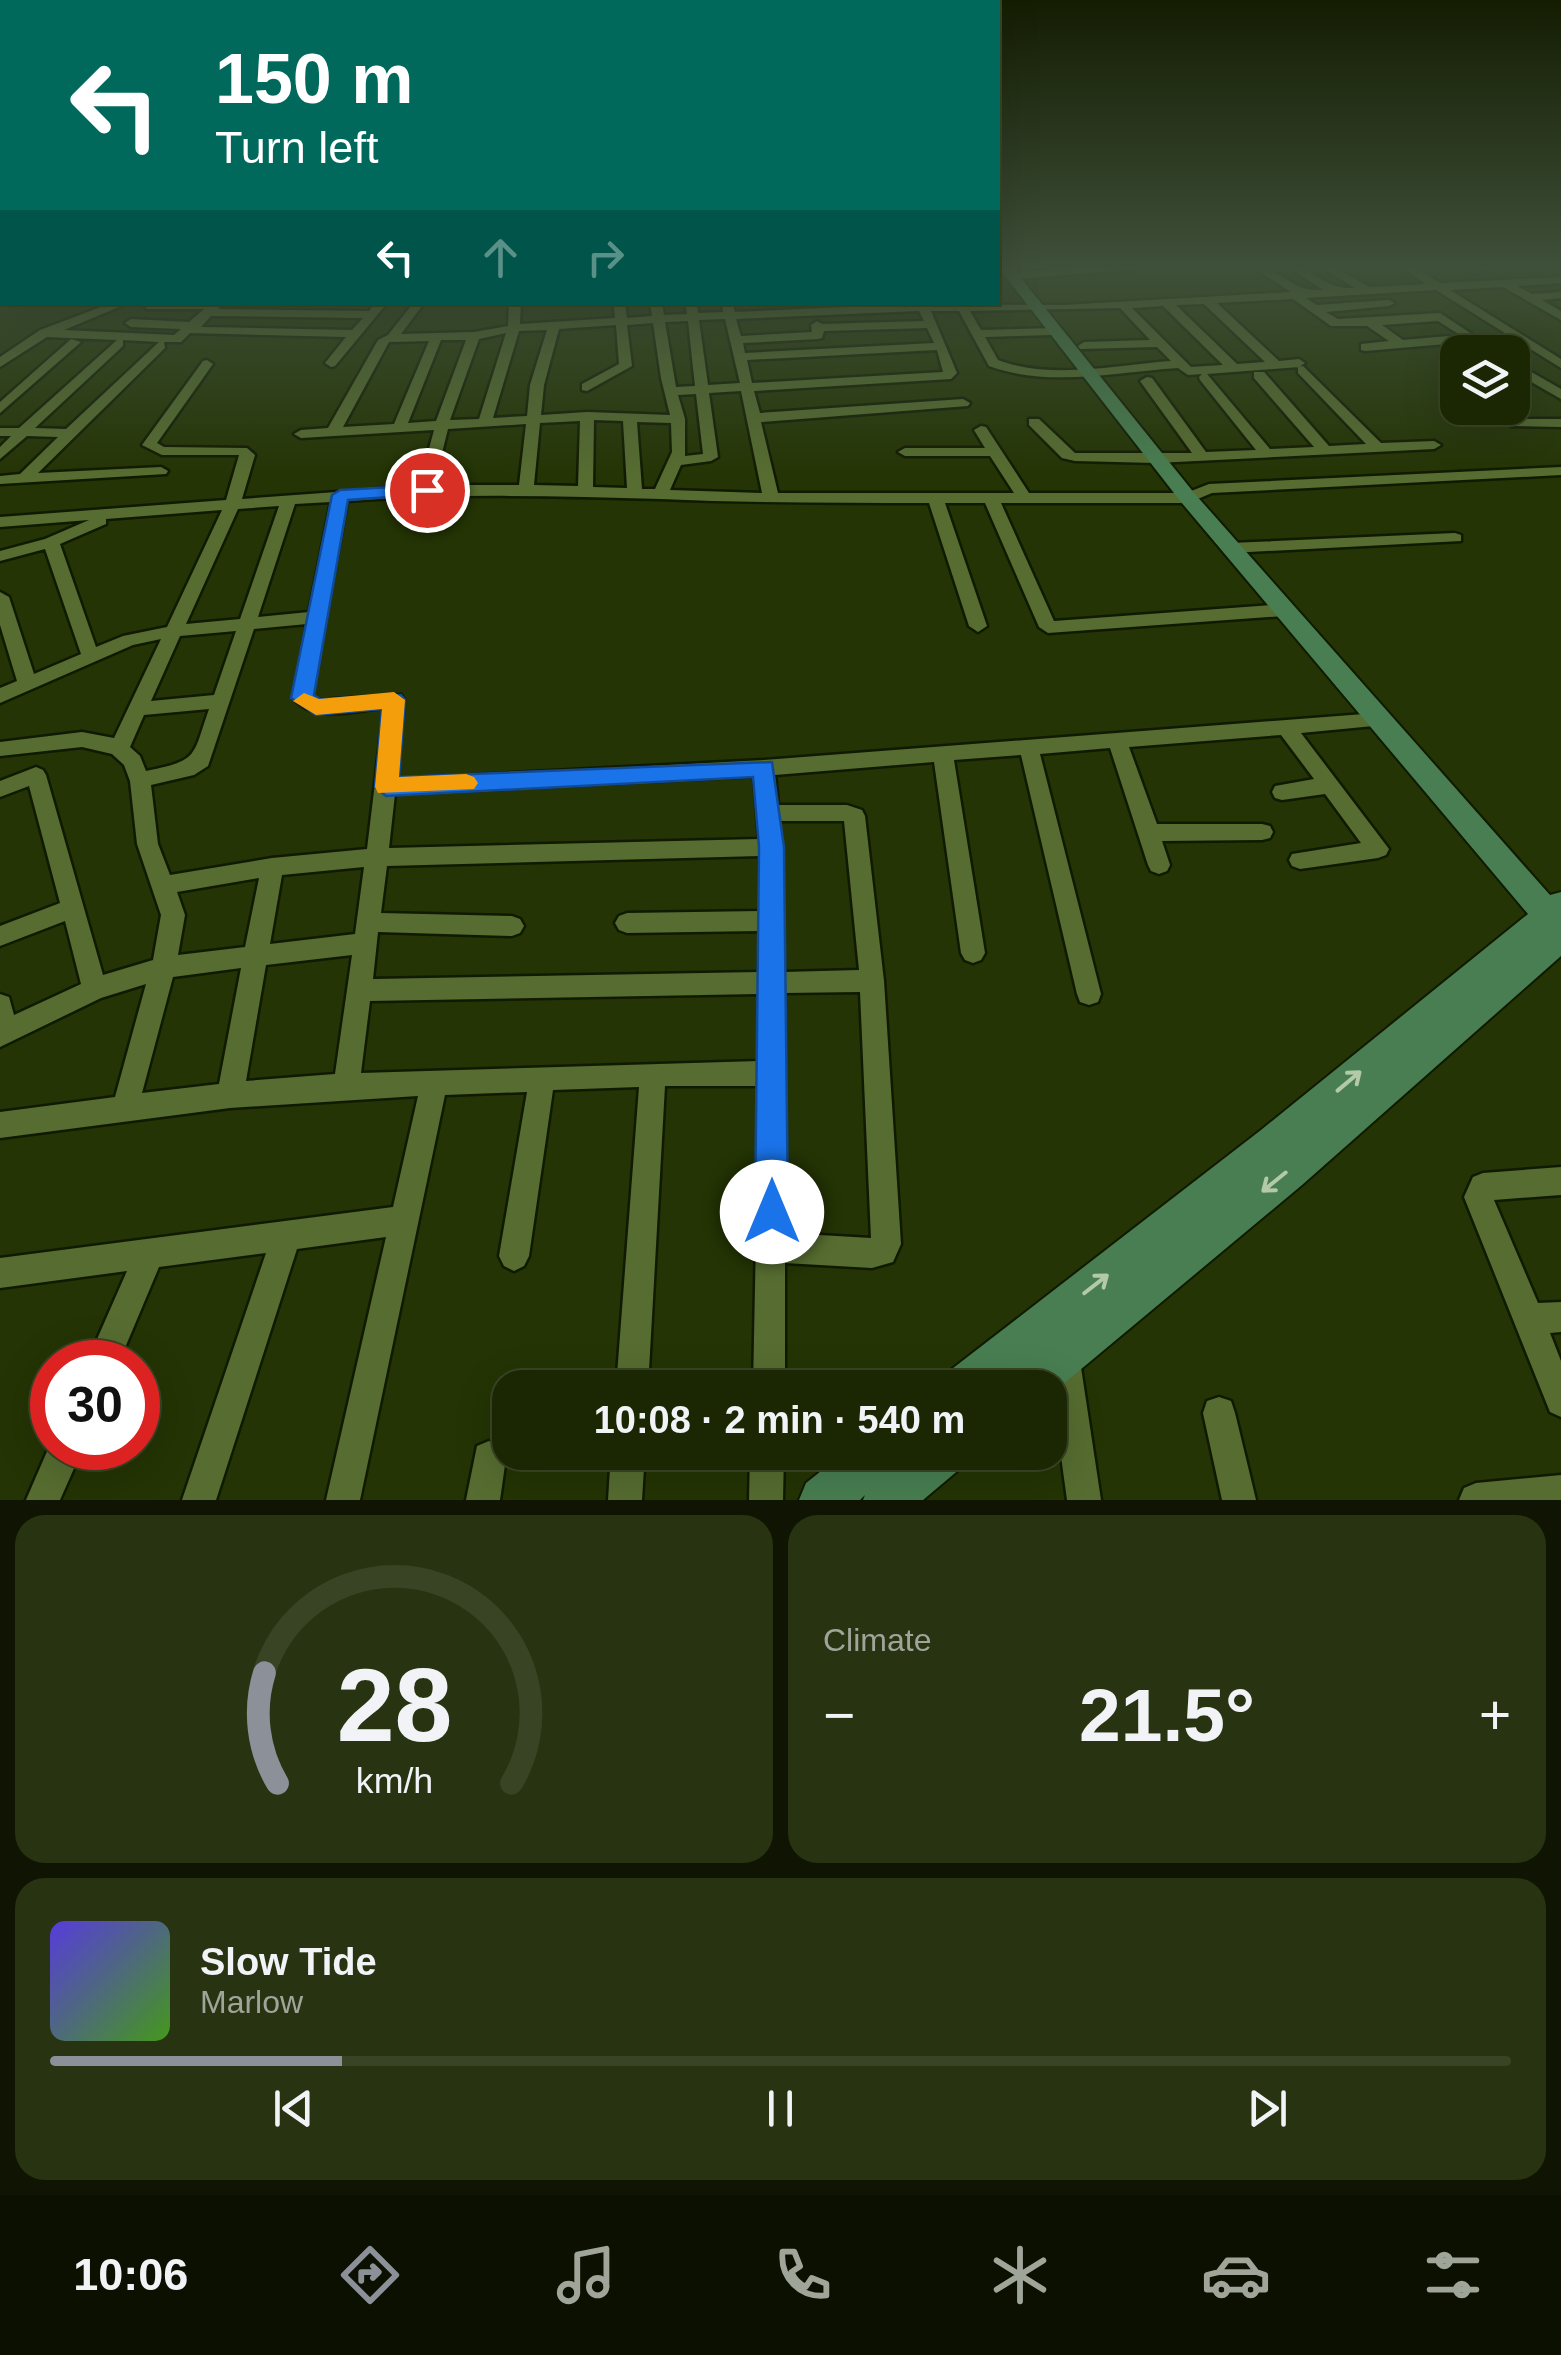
<!DOCTYPE html>
<html lang="en">
<head>
<meta charset="utf-8">
<style>
	body { margin:0; font-family:Arial,sans-serif; background:#283312; color:#f1f3f6; height:100vh; display:flex; flex-direction:column; font-size:38px; white-space:nowrap }
	* { box-sizing:border-box; margin:0 }
	p { font-size:32px; color:#a0a59a }
	.icon { flex:none; width:55px; height:55px; fill:none; stroke:currentColor; stroke-width:2; stroke-linecap:round; stroke-linejoin:round }
	.map { position:relative; height:1500px; overflow:hidden }
	.panel { display:flex; flex-direction:column; gap:15px; padding:15px; background:#0f1502; flex:1 }
	.panel>* { flex:none }
	.top-card { position:absolute; left:0px; top:0px; width:1000px; height:305px; box-shadow:0 10px 40px #0002,0 0 0 2px #394425; background:#00695c; color:#fff; overflow:hidden }
	.buttons { position:absolute; left:1440px; top:335px; display:grid; gap:20px }
	.buttons a { display:grid; place-items:center; width:90px; height:90px; border-radius:20px; background:#1b2703; box-shadow:0 10px 40px #0002,0 0 0 2px #394425; font-size:50px }
	.speed { position:absolute; left:30px; top:1340px; display:flex; gap:20px; font-size:50px; font-weight:700; text-align:center }
	.speed>* { display:grid; place-content:center; width:130px; height:130px; border-radius:50%; background:#1b2703; box-shadow:0 10px 40px #0002,0 0 0 2px #394425; line-height:1 }
	.speed .limit { border:15px solid #d22; background:#fff; color:#111 }
	.pin { position:absolute; display:grid; place-items:center; width:85px; height:85px; color:#fff; margin:-42px; border:5px solid #fff; border-radius:50%; box-shadow:0 2px 10px #0007 }
	.me { position:absolute; width:110px; margin:-55px; rotate:0deg; stroke-linejoin:round; filter:drop-shadow(0 0 8px #0008) }
	.turn { display:flex; align-items:center; gap:35px; height:210px; padding:0 50px; font-size:45px }
	.turn .icon { width:130px; height:130px; stroke-width:2.5 }
	.turn b { display:block; font-size:70px; line-height:85px }
	.lanes { display:flex; align-items:center; height:95px; padding:0 50px; background:#0003; justify-content:center; gap:50px; direction:ltr }
	.lanes .off { opacity:.35 }
	.big { font-size:75px; font-weight:700; line-height:1.1 }
	.panel .tile { flex:1; display:flex; flex-direction:column; justify-content:center; gap:15px; min-width:0; padding:0 35px; border-radius:30px; background:#283312 }
	.panel .dial { align-items:center; gap:0 }
	.dial svg { height:260px; overflow:visible; fill:none; stroke:#394425; stroke-width:7; stroke-linecap:round; text-anchor:middle }
	.dial text { fill:#f1f3f6; stroke:none }
	.song { display:flex; align-items:center; gap:30px }
	.cover { width:120px; height:120px; border-radius:15px; background:linear-gradient(135deg,hsl(250 70% 55%),hsl(100 70% 35%)) }
	.played { height:10px; border-radius:5px; background:linear-gradient(90deg,#8c9099 20%,#394425 20%) }
	.keys { display:flex; justify-content:space-around; direction:ltr }
	.heat { display:flex; justify-content:space-between; align-items:center; font-size:55px; direction:ltr }
	.panel .tiles { flex:1; display:grid; gap:15px; grid-template-columns:1fr 1fr }
	.tile:last-child { grid-column:span 2 }
	.trip { position:absolute; left:492px; top:1370px; width:575px; height:100px; border-radius:30px; background:#1b2703; box-shadow:0 10px 40px #0002,0 0 0 2px #394425; font-weight:700; line-height:100px; text-align:center }
	.tabs { display:flex; height:160px; justify-content:space-around; align-items:center; background:#0b1001; color:#a0a59a }
	.tabs .icon { width:70px; height:70px }
	.tabs .selected { color:#8c9099 }
	.tabs b { font-size:45px; color:#f1f3f6 }
	.map>svg:first-child { display:block }
	.lines { fill:none; stroke-linecap:round; stroke-linejoin:round }
	.street-casing { stroke:#101a00; stroke-width:5 }
	.secondary-casing { stroke:#101a00; stroke-width:4 }
	.street { fill:#566c30; fill-rule:evenodd }
	.secondary { fill:#487e51; fill-rule:evenodd }
	.oneway { stroke:#b2caa7 }
	.route { fill:#1a73e8; stroke:#114b97; stroke-width:2.5 }
	.slow { fill:#f59e0b }
</style>
</head>
<body>
<div class="map">
<svg width="1561" height="1500" viewBox="0 0 1561 1500">
	<rect width="100%" height="100%" fill="#243404"/>
	<g class="lines">
		<defs>
			<path id="street" d="M 1089,267 L 1138,267 L 1133,270 L 1011,279 L 1005,276 L 1011,273 Z
				M 1252,267 C 1282,267 1289,292 1323,290 L 1288,267 C 1317,267 1322,290 1355,288 L 1321,267 L 1334,267 L 1370,287 L 1426,284 L 1401,267 L 1414,267 L 1440,283 L 1561,277 L 1561,283 L 1517,286 L 1532,294 L 1561,292 L 1561,298 L 1542,300 L 1561,311 L 1561,320 L 1503,287 L 1450,290 L 1561,359 L 1561,368 L 1436,290 L 1306,298 L 1317,305 L 1389,300 L 1395,303 L 1389,306 L 1326,312 L 1338,319 L 1440,313 L 1499,352 L 1485,352 L 1469,342 L 1365,351 L 1361,350 L 1361,344 L 1389,341 L 1367,326 L 1331,326 L 1293,299 L 1217,303 L 1279,361 L 1299,359 L 1305,363 L 1299,367 L 1207,374 L 1270,449 L 1314,447 L 1254,378 L 1254,372 L 1264,372 L 1329,446 L 1366,444 L 1298,373 L 1298,367 L 1303,366 L 1381,443 L 1434,441 L 1441,445 L 1434,449 L 1156,463 L 1075,461 L 1062,458 L 1029,425 L 1029,419 L 1039,419 L 1075,453 L 1192,453 L 1140,381 L 1147,377 L 1152,378 L 1206,452 L 1256,450 L 1200,380 L 1199,377 L 1202,374 L 1188,375 L 1178,368 C 1117,372 1048,388 989,366 L 959,311 L 931,311 L 957,373 L 951,379 L 754,391 L 760,413 L 963,399 L 970,403 L 968,406 L 761,422 L 778,493 L 1014,493 L 990,456 L 905,456 L 898,452 L 905,448 L 985,448 L 974,430 L 981,426 L 986,427 L 1029,493 L 1186,493 L 1209,484 L 1561,467 L 1561,475 L 1212,493 L 1188,503 L 1001,503 L 1054,621 L 1284,604 L 1293,610 L 1284,616 L 1048,633 L 1039,627 L 985,503 L 945,503 L 987,626 L 978,632 L 969,626 L 929,503 C 840,503 750,503 661,499 C 556,496 452,493 347,501 L 312,695 L 319,700 L 401,695 L 404,700 L 397,779 L 764,760 L 1377,713 L 1387,720 L 1384,725 L 1301,733 L 1389,849 L 1386,855 L 1378,858 L 1300,869 L 1292,866 L 1289,860 L 1292,854 L 1361,843 L 1325,794 L 1282,800 L 1275,798 L 1272,792 L 1275,786 L 1314,779 L 1281,735 L 1129,747 L 1157,824 L 1262,824 L 1270,826 L 1273,832 L 1270,838 L 1262,840 L 1162,841 L 1170,865 L 1167,871 L 1159,874 L 1151,871 L 1148,865 L 1110,748 L 1040,754 L 1101,994 L 1098,1002 L 1089,1005 L 1080,1002 L 1077,994 L 1021,755 L 954,760 L 985,953 L 981,960 L 973,963 L 965,960 L 961,953 L 934,762 L 775,775 L 778,805 L 847,805 L 862,810 L 865,816 L 884,981 L 901,1244 L 893,1262 L 872,1268 L 785,1263 L 785,1388 L 753,1388 L 759,1086 L 665,1086 L 648,1388 L 616,1388 L 639,1087 L 553,1090 L 529,1256 L 524,1266 L 514,1271 L 504,1266 L 499,1256 L 527,1092 L 445,1095 L 360,1500 L 326,1500 L 386,1237 L 297,1249 L 216,1500 L 182,1500 L 266,1253 L 159,1267 L 119,1362 L 87,1362 L 127,1271 L 0,1288 L 0,1258 L 393,1207 L 418,1096 L 230,1108 L 0,1138 L 0,1112 L 115,1097 L 146,984 L 101,998 L 0,1047 L 0,994 L 9,997 L 14,1015 L 81,984 L 65,921 L 0,946 L 0,926 L 60,903 L 29,786 L 0,797 L 0,781 L 36,767 L 43,770 L 46,775 L 103,975 L 153,960 L 161,915 L 137,844 L 130,781 L 124,765 L 112,754 L 82,747 L 0,756 L 0,742 L 82,732 L 114,738 L 161,639 L 133,645 L 0,703 L 0,688 L 17,681 L 0,625 L 0,592 L 9,597 L 34,674 L 81,654 L 45,549 L 0,561 L 0,551 L 45,539 L 89,520 L 0,527 L 0,517 L 226,500 L 239,455 L 162,455 L 142,445 L 203,361 L 207,360 L 213,364 L 157,443 L 164,447 L 247,448 L 255,455 L 242,499 L 419,486 L 434,430 L 301,438 L 294,434 L 301,430 L 328,428 L 378,340 L 388,335 L 414,302 L 425,302 L 401,334 L 474,332 L 508,326 L 509,302 L 521,302 L 520,324 L 615,318 L 613,302 L 625,302 L 627,318 L 652,316 L 650,302 L 662,302 L 664,315 L 687,314 L 685,302 L 697,302 L 698,313 L 723,312 L 722,302 L 732,302 L 735,312 L 912,304 L 1063,305 L 1291,292 ZM 1204,304 L 1265,362 L 1237,364 L 1176,305 ZM 1163,306 L 1223,365 L 1191,367 L 1132,308 ZM 1120,308 L 1150,340 L 1084,342 L 1078,346 L 1080,349 L 1157,347 L 1171,361 C 1116,365 1051,380 998,360 L 985,337 L 1052,335 L 1058,331 L 1056,328 L 981,330 L 970,311 ZM 919,311 L 924,321 L 822,324 L 817,321 L 811,325 L 812,332 L 741,336 L 736,319 ZM 725,319 L 740,383 L 708,385 L 699,320 ZM 688,321 L 695,386 L 676,387 L 665,322 ZM 1438,321 L 1460,335 L 1403,340 L 1382,325 ZM 653,323 L 661,378 L 670,415 L 587,412 L 541,415 L 544,385 L 559,329 L 616,325 L 619,364 L 582,384 L 582,390 L 587,391 L 632,366 L 627,325 ZM 927,328 L 934,343 L 745,353 L 743,343 L 818,339 L 822,338 L 824,331 ZM 547,330 L 530,385 L 527,416 L 493,418 L 519,331 ZM 506,333 L 479,419 L 450,420 L 479,339 ZM 441,340 L 466,340 L 436,421 L 408,423 ZM 429,341 L 394,424 L 343,427 L 389,342 ZM 937,350 L 943,372 L 752,383 L 747,360 ZM 741,391 L 762,493 L 670,490 L 681,465 L 711,461 L 718,457 L 709,393 ZM 696,394 L 703,454 L 685,456 L 685,419 L 678,395 ZM 594,420 L 623,421 L 627,488 L 593,487 ZM 580,421 L 578,486 L 534,485 L 540,423 ZM 637,422 L 671,423 L 672,452 L 655,489 L 642,489 ZM 526,424 L 519,485 L 434,485 L 448,429 ZM 331,502 L 309,612 L 258,617 L 295,504 ZM 279,506 L 240,619 L 186,624 L 238,509 ZM 222,510 L 167,627 L 123,636 L 96,647 L 60,544 L 106,524 L 106,519 ZM 307,624 L 293,697 C 313,724 354,710 384,708 L 367,849 L 272,858 L 170,875 L 158,844 L 151,785 L 194,775 L 208,766 L 254,629 ZM 236,631 L 214,695 L 151,701 L 180,636 ZM 209,709 C 192,758 199,760 146,771 L 140,756 L 130,747 L 144,715 ZM 754,776 L 759,839 L 389,848 L 395,794 ZM 779,821 L 844,821 L 859,970 L 784,972 ZM 760,856 L 760,911 L 627,913 L 619,916 L 615,923 L 619,930 L 627,933 L 760,931 L 759,972 L 373,979 L 378,932 L 512,936 L 520,933 L 524,926 L 520,919 L 512,916 L 381,913 L 387,866 ZM 364,867 L 355,934 L 270,944 L 282,875 ZM 259,878 L 245,947 L 178,955 L 185,915 L 177,892 ZM 352,955 L 335,1074 L 246,1081 L 266,965 ZM 241,968 L 219,1084 L 142,1093 L 173,977 ZM 860,992 L 871,1238 L 785,1233 L 784,993 ZM 759,994 L 759,1061 L 361,1073 L 370,1001 Z
				M 1472,267 L 1489,267 L 1474,273 L 1469,270 Z
				M 114,302 L 131,302 L 64,330 L 174,335 L 181,329 L 131,327 L 125,323 L 131,319 L 189,322 L 204,309 L 147,309 L 145,307 L 151,304 L 224,302 L 218,309 L 369,311 L 376,302 L 388,302 L 335,366 L 331,367 L 325,363 L 346,337 L 190,333 L 181,342 L 164,342 L 165,348 L 38,473 L 161,467 L 168,471 L 166,474 L 0,484 L 0,476 L 20,474 L 58,437 L 27,436 L 0,459 L 0,447 L 11,436 L 0,436 L 0,428 L 19,428 L 117,340 L 47,337 L 0,367 L 0,357 L 40,330 ZM 211,316 L 363,318 L 352,330 L 201,327 ZM 123,340 L 159,342 L 66,429 L 35,428 L 123,346 Z
				M 71,339 L 81,342 L 0,413 L 0,402 Z
				M 1458,354 L 1458,362 L 1446,363 L 1440,359 Z
				M 1512,361 L 1561,389 L 1561,399 L 1512,371 Z
				M 1453,374 L 1458,374 L 1458,382 L 1447,378 Z
				M 1491,408 L 1506,408 L 1519,419 L 1561,419 L 1561,427 L 1511,426 Z
				M 1455,533 L 1461,535 L 1461,541 L 1230,553 L 1222,548 L 1230,543 Z
				M 1561,1167 L 1561,1195 L 1494,1200 L 1538,1303 L 1561,1302 L 1561,1332 L 1550,1333 L 1561,1361 L 1561,1417 L 1550,1412 L 1464,1197 L 1473,1177 L 1483,1173 Z
				M 1063,1338 L 1074,1343 L 1079,1354 L 1101,1500 L 1067,1500 L 1047,1354 L 1052,1343 Z
				M 1219,1397 L 1231,1401 L 1235,1413 L 1256,1500 L 1222,1500 L 1203,1413 L 1207,1401 Z
				M 52,1440 L 52,1448 L 83,1448 L 60,1500 L 26,1500 Z
				M 489,1441 L 501,1446 L 506,1458 L 500,1500 L 466,1500 L 477,1446 Z
				M 611,1452 L 645,1452 L 642,1500 L 608,1500 Z
				M 750,1452 L 784,1452 L 783,1500 L 749,1500 Z
				M 1561,1475 L 1561,1500 L 1459,1500 L 1464,1488 L 1476,1483 Z"/>
			<path id="secondary" d="M 998,267 L 1012,267 L 1195,494 L 1550,895 L 1561,892 L 1561,956 L 1302,1185 L 1050,1395 L 1050,1388 L 942,1388 L 948,1372 L 1261,1130 L 1528,914 L 1181,502 Z
				M 845,1452 L 905,1452 L 903,1457 L 908,1452 L 968,1452 L 961,1468 L 923,1500 L 863,1500 L 865,1495 L 860,1500 L 799,1500 L 806,1483 Z"/>
		</defs>
		<use href="#street" class="street-casing"/>
		<use href="#secondary" class="secondary-casing"/>
		<use href="#street" class="street"/>
		<use href="#secondary" class="secondary"/>
	</g>
	<defs><path id="oneway-shaft" d="M-6 0H5M1.5-3L5.5 0L1.5 3" fill="none" stroke-width="1.6" stroke-linecap="round" stroke-linejoin="round" transform="scale(2.5)"/></defs>
	<g class="oneway">
		<use href="#oneway-shaft" transform="translate(1349 1081) rotate(-40)"/>
		<use href="#oneway-shaft" transform="translate(1274 1182) rotate(141)"/>
		<use href="#oneway-shaft" transform="translate(1096 1284) rotate(-38)"/>
	</g>
	<linearGradient id="sky" x2="0" y2="1"><stop stop-color="#141d02"/><stop offset="0.56" stop-color="#3f503a"/><stop offset="1" stop-color="#3f503a" stop-opacity="0"/></linearGradient>
	<rect width="1561" height="477" fill="url(#sky)"/>
	<path class="route" d="M 427,485 L 435,490 L 433,494 L 348,500 L 314,695 L 320,699 L 401,695 L 405,700 L 399,777 L 772,762 L 784,847 L 788,1212 L 783,1224 L 772,1229 L 760,1224 L 755,1212 L 759,847 L 753,777 L 386,796 L 375,787 L 382,709 L 316,715 L 291,698 L 332,495 L 340,490 Z"/>
	<path class="slow" d="M 394,692 L 405,700 L 399,777 L 466,774 L 474,777 L 478,783 L 474,789 L 378,793 L 375,787 L 382,709 L 316,715 L 293,701 L 304,693 L 319,699 Z"/>
</svg>
<div class="buttons">
<a><svg class="icon" aria-label="layers" viewBox="0 0 24 24"><path d="M12 4l9 5-9 5-9-5zM3 14l9 5 9-5"/></svg></a>
</div>
<div class="speed"><div class="limit">30</div></div>
<div class="pin" style="left:427px;top:490px;background:#d93025"><svg class="icon" aria-label="arrive" viewBox="0 0 24 24"><path d="M6 21V4h12l-3 4 3 4H6"/></svg></div>
<svg class="me" style="left:772px;top:1212px" viewBox="-20 -20 40 40"><circle r="19" fill="#fff"/><path d="M0-13L10 11 0 6-10 11z" fill="#1a73e8"/></svg>
<div class="trip">10:08 · 2 min · 540 m</div>
<div class="top-card">
<div class="turn"><svg class="icon" aria-label="left" viewBox="0 0 24 24"><path d="M17 20v-9H6M10 6l-5 5 5 5"/></svg><div><b>150 m</b>Turn left</div></div>
<div class="lanes"><svg class="icon" aria-label="left" viewBox="0 0 24 24"><path d="M17 20v-9H6M10 6l-5 5 5 5"/></svg><svg class="icon off" aria-label="ahead" viewBox="0 0 24 24"><path d="M12 20V5M6 11l6-6 6 6"/></svg><svg class="icon off" aria-label="right" viewBox="0 0 24 24"><path d="M7 20v-9h11M14 6l5 5-5 5"/></svg></div>
</div>
</div>
<section class="panel">
<div class="tiles">
<div class="tile dial"><svg viewBox="0 0 100 80">
<path d="M14 69A42 42 0 1 1 86 69"/>
<path d="M14 69A42 42 0 0 1 10 35" stroke="#8c9099"/>
<text x="50" y="56" font-size="32" font-weight="700">28</text>
<text x="50" y="72" font-size="11">km/h</text>
</svg></div>
<div class="tile"><p>Climate</p>
<div class="heat"><a>−</a><b class="big">21.5°</b><a>+</a></div>
</div>
<div class="tile">
<div class="song"><i class="cover"></i><div><b>Slow Tide</b><p>Marlow</p></div></div>
<div class="played"></div>
<div class="keys"><svg class="icon" aria-label="previous" viewBox="0 0 24 24"><path d="M18 5L8 12l10 7zM5 5v14"/></svg><svg class="icon" aria-label="pause" viewBox="0 0 24 24"><path d="M8 5v14M16 5v14"/></svg><svg class="icon" aria-label="next" viewBox="0 0 24 24"><path d="M6 5l10 7-10 7zM19 5v14"/></svg></div>
</div>
</div>
</section>
<nav class="tabs">
<b>10:06</b>
<svg class="icon selected" aria-label="directions" viewBox="0 0 24 24"><path d="M12 3l9 9-9 9-9-9zM9 14v-3h6M13 9l2 2-2 2"/></svg>
<svg class="icon" aria-label="music" viewBox="0 0 24 24"><path d="M9 18V5l10-2v13"/><circle cx="6" cy="18" r="3"/><circle cx="16" cy="16" r="3"/></svg>
<svg class="icon" aria-label="phone" viewBox="0 0 24 24"><path d="M5 4h4l2 5-3 2q2 4 5 5l2-3 5 2v4C11 20 4 13 5 4z"/></svg>
<svg class="icon" aria-label="climate" viewBox="0 0 24 24"><path d="M12 3v18M4 7l16 10M4 17L20 7"/></svg>
<svg class="icon" aria-label="car" viewBox="0 0 24 24"><path d="M5 17H2v-5l4-1 3-4h7l3 4 3 1v5h-3M9 17h6M6 11h13"/><circle cx="7" cy="17" r="2"/><circle cx="17" cy="17" r="2"/></svg>
<svg class="icon" aria-label="filters" viewBox="0 0 24 24"><path d="M4 7h16M4 17h16"/><circle cx="9" cy="7" r="2"/><circle cx="15" cy="17" r="2"/></svg>
</nav>
</body>
</html>
